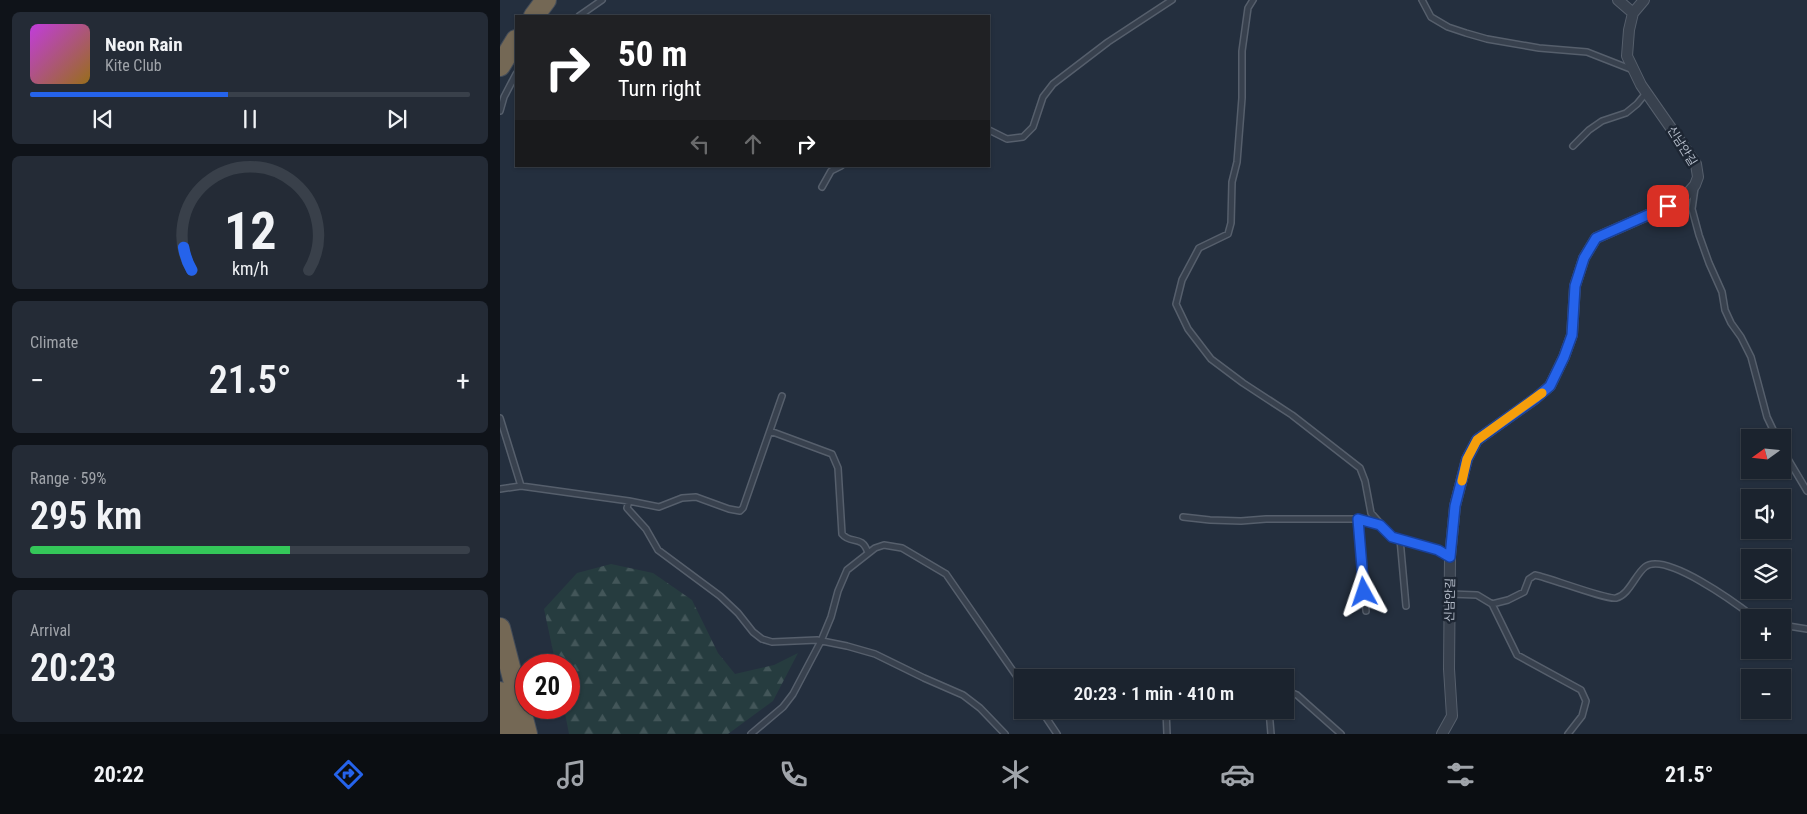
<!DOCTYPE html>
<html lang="en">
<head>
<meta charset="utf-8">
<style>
	body { margin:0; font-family:"Roboto Condensed","Noto Sans KR",sans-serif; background:#242b36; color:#f1f3f6; height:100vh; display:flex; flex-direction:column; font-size:19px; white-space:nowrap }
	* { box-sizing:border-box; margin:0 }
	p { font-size:16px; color:#a0a4aa }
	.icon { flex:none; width:28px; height:28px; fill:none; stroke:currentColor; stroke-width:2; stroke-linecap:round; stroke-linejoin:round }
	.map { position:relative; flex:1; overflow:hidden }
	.drawer { display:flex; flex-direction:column; gap:12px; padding:12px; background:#0f1319; width:500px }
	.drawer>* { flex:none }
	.guide { position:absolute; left:15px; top:15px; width:475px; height:152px; border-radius:0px; box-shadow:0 1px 4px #0004,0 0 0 1px #39404a; background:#202124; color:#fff; overflow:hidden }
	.needle { width:32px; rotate:255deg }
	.tools { position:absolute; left:1241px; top:429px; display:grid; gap:10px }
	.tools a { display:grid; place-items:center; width:50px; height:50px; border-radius:0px; background:#1b232e; box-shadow:0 1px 4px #0004,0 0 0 1px #39404a; font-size:25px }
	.speed { position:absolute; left:15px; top:654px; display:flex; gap:10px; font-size:25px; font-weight:700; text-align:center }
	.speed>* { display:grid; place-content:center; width:65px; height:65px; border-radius:50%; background:#1b232e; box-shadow:0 1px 4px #0004,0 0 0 1px #39404a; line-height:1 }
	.speed .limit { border:8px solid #d22; background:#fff; color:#111 }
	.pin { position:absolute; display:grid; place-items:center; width:42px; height:42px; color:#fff; margin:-21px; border-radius:10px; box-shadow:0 2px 8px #0006 }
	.me { position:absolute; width:55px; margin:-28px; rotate:355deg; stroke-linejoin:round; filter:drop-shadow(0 0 4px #0008) }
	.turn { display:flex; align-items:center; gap:18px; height:105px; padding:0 20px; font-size:22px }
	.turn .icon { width:65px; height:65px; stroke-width:2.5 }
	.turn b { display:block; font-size:35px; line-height:42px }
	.lanes { display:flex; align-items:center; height:48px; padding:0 20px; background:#0003; justify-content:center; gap:25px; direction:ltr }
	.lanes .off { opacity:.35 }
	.big { font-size:38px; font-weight:600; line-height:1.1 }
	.drawer .tile { flex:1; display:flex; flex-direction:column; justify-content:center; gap:8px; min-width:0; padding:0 18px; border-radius:8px; background:#242b36 }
	.drawer .dial { align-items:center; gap:0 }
	.dial svg { height:130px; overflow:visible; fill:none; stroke:#39404a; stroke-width:7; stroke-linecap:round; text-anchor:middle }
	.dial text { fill:#f1f3f6; stroke:none }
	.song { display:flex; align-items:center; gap:15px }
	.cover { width:60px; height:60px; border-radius:8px; background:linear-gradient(135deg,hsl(290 70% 55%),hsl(40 70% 35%)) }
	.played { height:5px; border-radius:2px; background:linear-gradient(90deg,#2563eb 45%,#39404a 45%) }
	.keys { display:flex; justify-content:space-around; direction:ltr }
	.heat { display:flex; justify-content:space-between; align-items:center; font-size:28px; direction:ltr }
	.charge { height:8px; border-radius:4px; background:linear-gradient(90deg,#34c759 59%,#39404a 0) }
	.trip { position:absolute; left:514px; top:669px; width:280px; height:50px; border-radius:0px; background:#1b232e; box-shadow:0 1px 4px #0004,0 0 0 1px #39404a; font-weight:600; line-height:50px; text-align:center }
	.dock { display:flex; height:80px; justify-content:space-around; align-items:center; background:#0b0e12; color:#a0a4aa }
	.dock .icon { width:35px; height:35px }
	.dock .active { color:#2563eb }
	.dock b { font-size:22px; color:#f1f3f6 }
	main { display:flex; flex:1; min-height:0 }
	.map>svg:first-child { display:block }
	.forest { fill:url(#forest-firs) }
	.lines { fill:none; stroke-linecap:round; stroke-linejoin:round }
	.service-casing { stroke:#565f6c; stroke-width:8 }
	.minor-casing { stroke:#565f6c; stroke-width:12 }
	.motorway-casing { stroke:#434c59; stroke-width:22 }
	.service { stroke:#38414e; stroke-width:5 }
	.minor { stroke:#38414e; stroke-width:10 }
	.motorway { stroke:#746855; stroke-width:20 }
	.route-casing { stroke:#184099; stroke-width:12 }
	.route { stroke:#2563eb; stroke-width:9 }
	.slow { stroke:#f59e0b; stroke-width:9 }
	.labels { text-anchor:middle; stroke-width:5; stroke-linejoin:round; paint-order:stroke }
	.street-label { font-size:12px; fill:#b4bcc9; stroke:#1d2633 }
</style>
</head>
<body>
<main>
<section class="drawer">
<div class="tile">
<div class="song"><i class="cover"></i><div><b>Neon Rain</b><p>Kite Club</p></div></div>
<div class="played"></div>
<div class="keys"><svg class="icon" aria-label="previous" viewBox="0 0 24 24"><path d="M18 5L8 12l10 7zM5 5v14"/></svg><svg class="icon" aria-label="pause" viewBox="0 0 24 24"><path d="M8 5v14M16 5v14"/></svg><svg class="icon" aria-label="next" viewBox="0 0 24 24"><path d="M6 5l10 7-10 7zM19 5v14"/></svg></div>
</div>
<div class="tile dial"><svg viewBox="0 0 100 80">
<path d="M14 69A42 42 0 1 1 86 69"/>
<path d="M14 69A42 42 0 0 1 9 55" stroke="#2563eb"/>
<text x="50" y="56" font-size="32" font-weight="700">12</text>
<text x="50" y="72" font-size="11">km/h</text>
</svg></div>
<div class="tile"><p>Climate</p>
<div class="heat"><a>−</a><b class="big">21.5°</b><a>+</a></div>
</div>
<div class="tile"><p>Range · 59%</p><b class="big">295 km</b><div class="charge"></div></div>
<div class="tile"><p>Arrival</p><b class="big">20:23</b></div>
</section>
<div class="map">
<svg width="1307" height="734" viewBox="0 0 1307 734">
	<defs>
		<pattern id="forest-firs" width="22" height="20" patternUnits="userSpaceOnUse" patternTransform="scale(1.25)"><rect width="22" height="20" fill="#263c3f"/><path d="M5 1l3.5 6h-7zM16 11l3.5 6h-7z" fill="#435659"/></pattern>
	</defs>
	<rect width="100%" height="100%" fill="#242f3e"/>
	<path class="forest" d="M 111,564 L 153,573 L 192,600 L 218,653 L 235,674 L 274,665 L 298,653 L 273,701 L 228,734 L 69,734 L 64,708 L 69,708 L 69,665 L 56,665 L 44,609 L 77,573 Z"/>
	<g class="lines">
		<defs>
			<path id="service" d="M 753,0 L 748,8 L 742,51 L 742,98 L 737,162 L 732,182 L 731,223 L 728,234 L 699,248 L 682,280 L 676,304 L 688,329 L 711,359 L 743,383 L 792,415 L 860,468 L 865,481 L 871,513 L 892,537 L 938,550 L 950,557
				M 922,0 L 931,17 L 948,27 L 966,33 L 987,39 L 1039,48 L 1087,52 L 1133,70
				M 79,16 L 102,0
				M 0,111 L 4,97 L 16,74
				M 489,130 L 507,139 L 523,137 L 533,127 L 543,97 L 553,84 L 608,42 L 672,0
				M 1073,146 L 1089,130 L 1102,121 L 1126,113 L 1137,104 L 1146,93
				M 322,187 L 331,171 L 341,166
				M 1195,188 L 1192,209 L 1199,235 L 1209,263 L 1222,292 L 1225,310 L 1231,323 L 1241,337 L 1251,357 L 1267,417 L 1277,438
				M 0,418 L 21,486 L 0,489
				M 270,431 L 332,454 L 338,468 L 342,534 C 351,545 362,534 368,553
				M 1282,449 L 1307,491
				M 21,486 L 129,501 L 159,507 L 182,498 L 196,497 L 229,509 L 240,511 L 243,508 L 282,396
				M 129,501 L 127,508 L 146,529 L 158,550 L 220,596 L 238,613 L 253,632 L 262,639 L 272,642 L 317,640 L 347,646 L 375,654 L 424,678 L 463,695 L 480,708 L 505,734
				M 683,517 L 710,520 L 741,521 L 766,519 L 860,519 L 880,525
				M 858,519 L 866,611
				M 900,539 L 906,606
				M 950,594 L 977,595 L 992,604 L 1017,655 L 1081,690 L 1086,701 L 1082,716 L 1068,734
				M 992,604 L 1008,600 L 1024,592 L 1029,579 L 1035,575 C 1050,578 1107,600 1116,598 C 1129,595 1135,575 1145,567 C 1165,551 1237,604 1255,618
				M 1282,625 L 1307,629
				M 785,690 L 797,695 L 841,734
				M 541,710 L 557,734
				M 666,710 L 667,734
				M 769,710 L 771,734
				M 251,734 L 283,707 L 293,694 L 321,641 L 331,617 L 338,591 L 347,570 L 375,548 L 384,545 L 402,548 L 446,574 L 522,684"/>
			<path id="minor" d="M 1118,0 L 1133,13
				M 942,734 L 952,716 L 949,669 L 950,557 L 955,506 L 967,459 L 977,440 L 1036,398 L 1050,386 L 1064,357 L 1072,335 L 1075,286 L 1084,258 L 1096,238 L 1182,200 L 1195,185 L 1198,177 L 1196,164 L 1141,85 L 1127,56 L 1129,30 L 1133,13 L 1144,0"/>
			<path id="motorway" d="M 34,16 L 46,0
				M 0,66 L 16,40
				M 0,628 L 27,734
				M 0,692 L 10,734"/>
		</defs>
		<use href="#service" class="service-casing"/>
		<use href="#minor" class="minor-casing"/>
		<use href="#motorway" class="motorway-casing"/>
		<use href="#service" class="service"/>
		<use href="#minor" class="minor"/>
		<use href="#motorway" class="motorway"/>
	</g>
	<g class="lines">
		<defs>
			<path id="route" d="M 864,592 L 858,519 L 880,525 L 892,537 L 938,550 L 950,557 L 955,506 L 967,459 L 977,440 L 1036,398 L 1050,386 L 1064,357 L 1072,335 L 1075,286 L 1084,258 L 1096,238 L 1168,206"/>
		</defs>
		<use href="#route" class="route-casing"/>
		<use href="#route" class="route"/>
		<path class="slow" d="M 962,481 L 967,459 L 977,440 L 1042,393"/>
	</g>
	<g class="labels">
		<g class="street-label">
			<text transform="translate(1182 146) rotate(58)" y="4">신남안길</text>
			<text transform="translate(950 600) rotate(-89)" y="4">신남안길</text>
		</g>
	</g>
</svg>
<div class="tools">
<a><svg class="needle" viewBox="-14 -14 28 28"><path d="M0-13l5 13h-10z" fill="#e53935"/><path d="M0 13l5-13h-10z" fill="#a0a4aa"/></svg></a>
<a><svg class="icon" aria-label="sound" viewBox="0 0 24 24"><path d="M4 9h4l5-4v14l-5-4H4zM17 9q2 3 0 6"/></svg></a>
<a><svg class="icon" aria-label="layers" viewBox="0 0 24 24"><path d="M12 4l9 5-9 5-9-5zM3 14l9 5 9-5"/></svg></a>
<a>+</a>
<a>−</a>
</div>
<div class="speed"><div class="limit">20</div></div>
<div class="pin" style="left:1168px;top:206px;background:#d93025"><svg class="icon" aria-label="arrive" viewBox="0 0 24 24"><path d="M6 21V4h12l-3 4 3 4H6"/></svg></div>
<svg class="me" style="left:864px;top:592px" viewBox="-20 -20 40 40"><path d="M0-17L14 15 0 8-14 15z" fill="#2563eb" stroke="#fff" stroke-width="4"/></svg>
<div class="trip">20:23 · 1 min · 410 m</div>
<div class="guide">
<div class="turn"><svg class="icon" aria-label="right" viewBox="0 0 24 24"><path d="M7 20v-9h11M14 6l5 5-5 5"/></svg><div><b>50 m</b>Turn right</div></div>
<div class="lanes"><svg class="icon off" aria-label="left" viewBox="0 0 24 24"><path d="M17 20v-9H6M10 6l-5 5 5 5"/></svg><svg class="icon off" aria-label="ahead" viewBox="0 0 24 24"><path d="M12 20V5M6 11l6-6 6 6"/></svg><svg class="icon" aria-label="right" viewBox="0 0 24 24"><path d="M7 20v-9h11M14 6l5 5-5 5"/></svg></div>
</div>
</div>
</main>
<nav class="dock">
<b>20:22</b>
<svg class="icon active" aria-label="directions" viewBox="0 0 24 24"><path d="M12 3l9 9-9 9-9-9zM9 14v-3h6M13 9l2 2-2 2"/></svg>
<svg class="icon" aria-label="music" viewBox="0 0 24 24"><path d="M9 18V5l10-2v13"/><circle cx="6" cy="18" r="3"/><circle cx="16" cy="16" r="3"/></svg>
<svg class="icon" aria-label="phone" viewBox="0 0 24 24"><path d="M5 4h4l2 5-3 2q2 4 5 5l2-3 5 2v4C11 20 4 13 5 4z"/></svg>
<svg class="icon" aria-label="climate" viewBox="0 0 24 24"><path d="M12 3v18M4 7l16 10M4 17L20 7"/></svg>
<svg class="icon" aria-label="car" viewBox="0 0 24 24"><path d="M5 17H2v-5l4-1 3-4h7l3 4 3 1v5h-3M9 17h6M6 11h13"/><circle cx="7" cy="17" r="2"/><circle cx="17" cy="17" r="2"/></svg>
<svg class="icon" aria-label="filters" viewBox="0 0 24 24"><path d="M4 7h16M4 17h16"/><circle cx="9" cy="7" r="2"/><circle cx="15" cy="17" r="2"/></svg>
<b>21.5°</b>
</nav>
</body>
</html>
